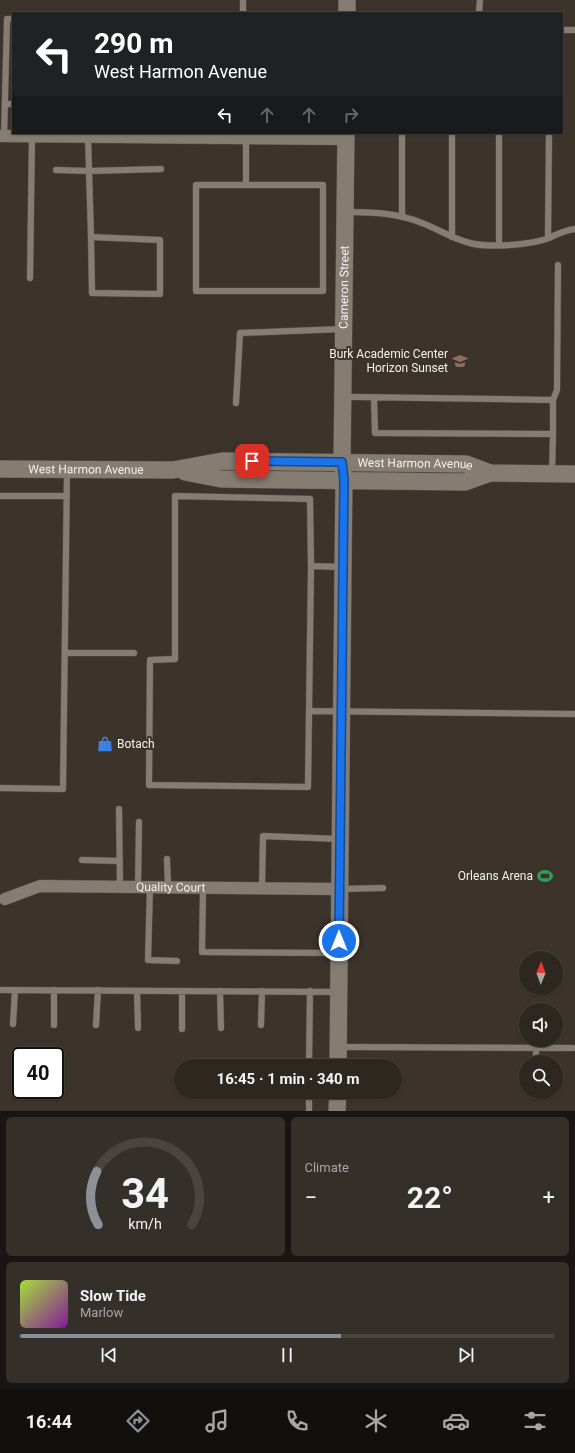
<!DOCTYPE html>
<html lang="en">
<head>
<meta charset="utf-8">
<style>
	body { margin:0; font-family:Roboto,sans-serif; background:#352f29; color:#f1f3f6; height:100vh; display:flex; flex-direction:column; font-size:15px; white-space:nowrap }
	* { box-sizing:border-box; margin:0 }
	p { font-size:13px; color:#a7a5a5 }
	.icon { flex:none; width:22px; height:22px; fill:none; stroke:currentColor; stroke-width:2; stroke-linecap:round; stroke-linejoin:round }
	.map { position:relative; height:1111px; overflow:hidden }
	.side { display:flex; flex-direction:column; gap:6px; padding:6px; background:#191512; flex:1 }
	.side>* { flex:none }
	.top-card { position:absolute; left:12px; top:12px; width:551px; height:122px; border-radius:0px; box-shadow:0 1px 3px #0004,0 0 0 1px #48443e; background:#202124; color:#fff; overflow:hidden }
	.needle { width:26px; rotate:1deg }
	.tools { position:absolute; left:519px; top:951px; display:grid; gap:8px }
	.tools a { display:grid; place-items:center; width:44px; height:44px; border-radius:50%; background:#2d2720; box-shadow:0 1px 3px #0004,0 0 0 1px #48443e; font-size:20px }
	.speed { position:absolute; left:12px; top:1047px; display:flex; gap:8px; font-size:20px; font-weight:700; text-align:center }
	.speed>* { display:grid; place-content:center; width:52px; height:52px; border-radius:50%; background:#2d2720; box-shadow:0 1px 3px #0004,0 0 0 1px #48443e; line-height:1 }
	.speed .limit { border:2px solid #111; border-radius:6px; background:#fff; color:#111 }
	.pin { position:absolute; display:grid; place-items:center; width:34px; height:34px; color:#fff; margin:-17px; border-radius:8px; box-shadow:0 2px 6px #0006 }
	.me { position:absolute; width:44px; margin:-22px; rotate:0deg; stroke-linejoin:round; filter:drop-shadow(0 0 3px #0008) }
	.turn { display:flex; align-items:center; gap:14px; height:84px; padding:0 16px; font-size:18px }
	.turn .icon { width:52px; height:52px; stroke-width:2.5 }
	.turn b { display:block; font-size:28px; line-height:34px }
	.lanes { display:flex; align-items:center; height:38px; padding:0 16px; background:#0003; justify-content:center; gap:20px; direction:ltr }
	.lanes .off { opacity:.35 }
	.big { font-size:30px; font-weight:700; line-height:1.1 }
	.side .card { flex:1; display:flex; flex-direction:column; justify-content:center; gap:6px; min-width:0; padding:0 14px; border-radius:6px; background:#352f29 }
	.side .dial { align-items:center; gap:0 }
	.dial svg { height:104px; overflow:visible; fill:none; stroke:#48443e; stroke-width:7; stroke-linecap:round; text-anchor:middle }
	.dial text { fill:#f1f3f6; stroke:none }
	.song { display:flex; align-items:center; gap:12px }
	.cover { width:48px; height:48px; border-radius:6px; background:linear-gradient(135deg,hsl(80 70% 55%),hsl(290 70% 35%)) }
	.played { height:4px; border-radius:2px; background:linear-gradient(90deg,#8c9099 60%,#48443e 60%) }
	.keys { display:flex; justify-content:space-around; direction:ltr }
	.heat { display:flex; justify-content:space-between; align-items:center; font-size:22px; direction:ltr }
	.side .tiles { flex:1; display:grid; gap:6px; grid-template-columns:1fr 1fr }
	.card:last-child { grid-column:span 2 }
	.trip { position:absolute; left:174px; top:1059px; width:228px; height:40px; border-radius:20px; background:#2d2720; box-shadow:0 1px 3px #0004,0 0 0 1px #48443e; font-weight:700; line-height:40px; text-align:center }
	.tabs { display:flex; height:64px; justify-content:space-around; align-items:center; background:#12100d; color:#a7a5a5 }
	.tabs .icon { width:28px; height:28px }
	.tabs .selected { color:#8c9099 }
	.tabs b { font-size:18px; color:#f1f3f6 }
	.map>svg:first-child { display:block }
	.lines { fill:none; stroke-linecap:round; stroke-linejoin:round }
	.lane-casing { stroke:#5a534c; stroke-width:7 }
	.street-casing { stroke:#5a534c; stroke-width:13 }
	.secondary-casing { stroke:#5a534c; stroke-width:18 }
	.lane { stroke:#857c72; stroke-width:6 }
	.street { stroke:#857c72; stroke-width:12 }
	.secondary { stroke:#857c72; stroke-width:17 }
	.route-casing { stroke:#114b97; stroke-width:10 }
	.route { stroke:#1a73e8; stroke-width:7 }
	.labels { text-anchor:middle; stroke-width:4; stroke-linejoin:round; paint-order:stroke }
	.street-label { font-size:12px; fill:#f5f0eb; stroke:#3c342b }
	.poi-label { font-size:12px; fill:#f5f0eb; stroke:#3c342b; text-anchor:end }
</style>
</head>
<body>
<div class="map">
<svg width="575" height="1111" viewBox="0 0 575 1111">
	<rect width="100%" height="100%" fill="#3c342b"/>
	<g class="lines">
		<defs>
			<path id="lane" d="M 243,13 L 243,0
				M 479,13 L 480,0
				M 562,30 L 575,30
				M 5,104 L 13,104
				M 402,133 L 402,217
				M 4,136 L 7,19 L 13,19
				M 88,137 L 91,237 L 160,240 L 160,294 L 92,293 L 91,237
				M 56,170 L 89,171 L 161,169
				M 196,185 L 323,185 L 323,291 L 196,291 Z
				M 246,185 L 246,136
				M 347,212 C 372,212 398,213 422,223 C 438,229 453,239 470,243 C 489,248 531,245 549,238 C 557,234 566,230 575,229
				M 452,237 L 452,133
				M 548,238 L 549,133
				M 499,245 L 499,133
				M 30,278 L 32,136
				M 345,397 L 358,397 L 553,400 L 553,434 L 375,433 L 374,398
				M 553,400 L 557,390 L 558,265
				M 236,403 L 240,333 L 342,329
				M 552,472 L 553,434
				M 0,496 L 67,496
				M 311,566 L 308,787 L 149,785 L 150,660 L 175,659 L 175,496 L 310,499 L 311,566 L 342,567
				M 65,653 L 134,653
				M 309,711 L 575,714
				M 0,788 L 63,789 L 67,471
				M 119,809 L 120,887
				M 167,859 L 168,887
				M 82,860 L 120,861
				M 138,887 L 139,822
				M 150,887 L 148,960 L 177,961
				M 203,888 L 202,952 L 337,953
				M 262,888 L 263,836 L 340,839
				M 340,889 L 383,888
				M 0,990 L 337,992
				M 54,990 L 54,1025
				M 137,991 L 138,1028
				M 220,991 L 221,1028
				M 13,1024 L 15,990
				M 96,1025 L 98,990
				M 261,1025 L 262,991
				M 182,1029 L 182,991
				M 340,1047 L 573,1048
				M 536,1061 L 536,1048
				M 309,1066 L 310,991
				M 309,1111 L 309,1092"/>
			<g id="street">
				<path d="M 0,136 L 345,139"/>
				<path id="s1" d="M 5,899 L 40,886 L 339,889"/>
			</g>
			<g id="secondary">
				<path d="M 347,13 L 347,0"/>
				<path id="s2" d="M 0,469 L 173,470 L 222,461 L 466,464 L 490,473 L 575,474"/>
				<path d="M 185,472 L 221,479 L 465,482 L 490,473"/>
				<path id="s3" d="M 338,1066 L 343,568 L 344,480 L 342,462 L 346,133"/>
				<path d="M 337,1111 L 338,1092"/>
			</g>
		</defs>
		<use href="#lane" class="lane-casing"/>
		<use href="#street" class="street-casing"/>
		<use href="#secondary" class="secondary-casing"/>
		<use href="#lane" class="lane"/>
		<use href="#street" class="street"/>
		<use href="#secondary" class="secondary"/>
	</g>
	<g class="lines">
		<defs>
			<path id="route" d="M 252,461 L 342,462 L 344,480 L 343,568 L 339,941"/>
		</defs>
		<use href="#route" class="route-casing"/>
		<use href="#route" class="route"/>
	</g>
	<defs>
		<symbol id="school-bare" viewBox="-9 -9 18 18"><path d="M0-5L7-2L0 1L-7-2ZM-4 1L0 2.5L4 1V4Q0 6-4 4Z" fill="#8d6e63" stroke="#3c342b" stroke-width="2.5" paint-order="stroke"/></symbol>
		<symbol id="shop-bare" viewBox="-9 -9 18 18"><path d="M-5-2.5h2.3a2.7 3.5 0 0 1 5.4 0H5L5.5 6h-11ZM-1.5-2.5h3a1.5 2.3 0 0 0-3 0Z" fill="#3f7fe0" stroke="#3c342b" stroke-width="2.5" paint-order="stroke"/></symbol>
		<symbol id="stadium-bare" viewBox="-9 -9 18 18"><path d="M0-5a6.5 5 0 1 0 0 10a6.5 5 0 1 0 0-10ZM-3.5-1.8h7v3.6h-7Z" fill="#2e9e5b" stroke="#3c342b" stroke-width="2.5" paint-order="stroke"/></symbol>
	</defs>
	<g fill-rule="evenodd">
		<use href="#school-bare" x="449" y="350" width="22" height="22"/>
		<use href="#shop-bare" x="94" y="733" width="22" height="22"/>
		<use href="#stadium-bare" x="534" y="865" width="22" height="22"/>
	</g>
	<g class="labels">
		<g class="street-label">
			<text dy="4" stroke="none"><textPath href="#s3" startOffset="779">Cameron Street</textPath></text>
			<text dy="4" stroke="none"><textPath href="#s2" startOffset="416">West Harmon Avenue</textPath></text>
			<text dy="4" stroke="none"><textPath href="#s2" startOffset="86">West Harmon Avenue</textPath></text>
			<text dy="4" stroke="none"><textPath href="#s1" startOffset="168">Quality Court</textPath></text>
		</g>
		<g class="poi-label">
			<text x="448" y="358">Burk Academic Center<tspan x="448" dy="14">Horizon Sunset</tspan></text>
			<text x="117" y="748" text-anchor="start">Botach</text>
			<text x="533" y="880">Orleans Arena</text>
		</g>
	</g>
</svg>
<div class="tools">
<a><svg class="needle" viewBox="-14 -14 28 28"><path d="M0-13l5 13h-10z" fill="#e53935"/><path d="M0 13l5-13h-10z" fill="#a7a5a5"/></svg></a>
<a><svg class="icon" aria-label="sound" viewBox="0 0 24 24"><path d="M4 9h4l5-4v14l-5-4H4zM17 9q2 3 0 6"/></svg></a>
<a><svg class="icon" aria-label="search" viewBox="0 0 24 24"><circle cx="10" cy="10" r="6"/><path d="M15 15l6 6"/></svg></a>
</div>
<div class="speed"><div class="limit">40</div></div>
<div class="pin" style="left:252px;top:461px;background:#d93025"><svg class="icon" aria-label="arrive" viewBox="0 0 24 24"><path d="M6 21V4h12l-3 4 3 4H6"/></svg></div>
<svg class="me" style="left:339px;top:941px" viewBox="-20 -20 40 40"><circle r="17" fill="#1a73e8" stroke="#fff" stroke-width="3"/><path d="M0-11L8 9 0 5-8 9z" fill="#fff"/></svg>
<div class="trip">16:45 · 1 min · 340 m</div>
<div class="top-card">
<div class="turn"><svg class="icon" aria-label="left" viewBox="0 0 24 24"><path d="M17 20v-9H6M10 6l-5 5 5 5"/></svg><div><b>290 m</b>West Harmon Avenue</div></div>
<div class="lanes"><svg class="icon" aria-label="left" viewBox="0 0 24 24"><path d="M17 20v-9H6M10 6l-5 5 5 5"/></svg><svg class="icon off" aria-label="ahead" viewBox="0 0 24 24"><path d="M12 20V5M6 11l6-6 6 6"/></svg><svg class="icon off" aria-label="ahead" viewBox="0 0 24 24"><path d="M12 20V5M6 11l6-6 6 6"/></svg><svg class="icon off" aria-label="right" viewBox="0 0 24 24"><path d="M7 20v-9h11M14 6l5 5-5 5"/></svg></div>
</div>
</div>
<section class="side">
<div class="tiles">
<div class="card dial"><svg viewBox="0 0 100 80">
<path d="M14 69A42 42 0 1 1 86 69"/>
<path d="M14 69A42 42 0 0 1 13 28" stroke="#8c9099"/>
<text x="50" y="56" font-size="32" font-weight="700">34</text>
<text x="50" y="72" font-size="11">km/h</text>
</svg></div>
<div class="card"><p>Climate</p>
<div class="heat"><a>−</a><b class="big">22°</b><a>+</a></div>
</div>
<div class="card">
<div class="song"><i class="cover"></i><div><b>Slow Tide</b><p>Marlow</p></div></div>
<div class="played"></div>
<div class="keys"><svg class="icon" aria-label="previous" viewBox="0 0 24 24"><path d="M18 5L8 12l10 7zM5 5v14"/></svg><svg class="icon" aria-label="pause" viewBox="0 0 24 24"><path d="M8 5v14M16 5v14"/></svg><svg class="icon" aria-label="next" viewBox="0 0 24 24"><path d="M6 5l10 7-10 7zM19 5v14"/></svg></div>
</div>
</div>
</section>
<nav class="tabs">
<b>16:44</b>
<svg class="icon selected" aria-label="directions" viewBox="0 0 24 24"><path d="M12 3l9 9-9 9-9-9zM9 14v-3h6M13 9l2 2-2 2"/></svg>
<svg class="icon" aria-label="music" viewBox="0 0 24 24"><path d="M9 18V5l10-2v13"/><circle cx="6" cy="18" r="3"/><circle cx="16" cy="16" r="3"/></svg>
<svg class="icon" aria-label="phone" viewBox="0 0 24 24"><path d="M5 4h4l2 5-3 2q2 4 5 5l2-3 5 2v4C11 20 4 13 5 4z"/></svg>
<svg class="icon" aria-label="climate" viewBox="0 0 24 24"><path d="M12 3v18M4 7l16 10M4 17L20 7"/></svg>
<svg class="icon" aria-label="car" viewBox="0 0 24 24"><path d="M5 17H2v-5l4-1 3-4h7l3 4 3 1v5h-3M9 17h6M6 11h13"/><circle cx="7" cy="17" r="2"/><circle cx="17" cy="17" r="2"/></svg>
<svg class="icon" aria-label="filters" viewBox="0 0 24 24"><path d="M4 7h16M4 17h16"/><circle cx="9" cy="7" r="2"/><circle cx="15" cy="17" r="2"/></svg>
</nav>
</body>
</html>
